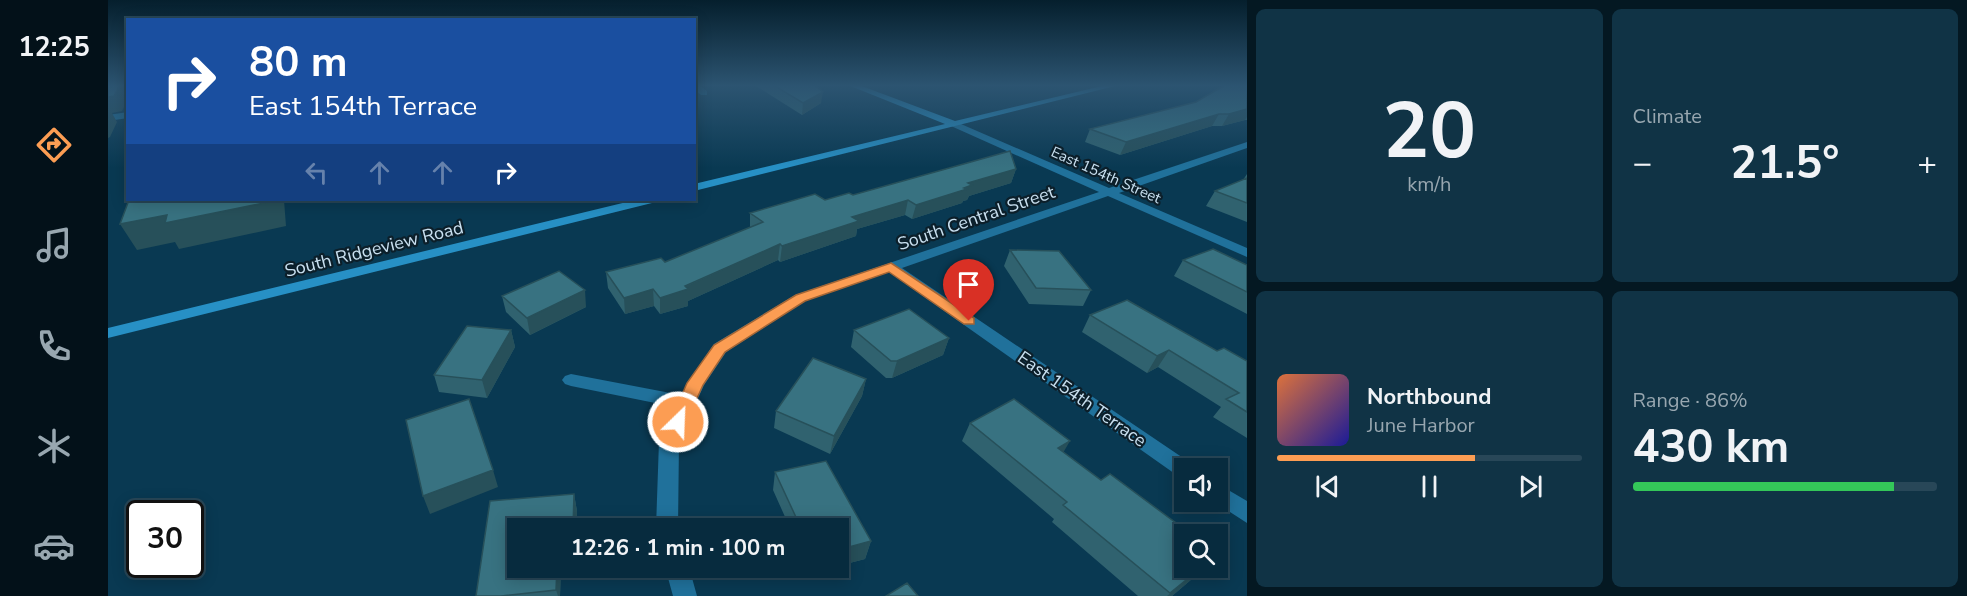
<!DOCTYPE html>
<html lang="en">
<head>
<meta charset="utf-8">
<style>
	body { margin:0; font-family:"Nunito Sans",sans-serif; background:#103345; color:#f1f3f6; height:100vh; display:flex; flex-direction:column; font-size:22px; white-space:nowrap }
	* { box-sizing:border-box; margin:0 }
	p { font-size:20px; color:#98a7b0 }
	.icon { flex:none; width:33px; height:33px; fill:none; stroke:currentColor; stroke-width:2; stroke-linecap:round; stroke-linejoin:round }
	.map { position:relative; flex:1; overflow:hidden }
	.side { display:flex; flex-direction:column; gap:9px; padding:9px; background:#041822; width:720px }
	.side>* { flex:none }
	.hud { position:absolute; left:18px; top:18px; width:570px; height:183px; border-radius:0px; box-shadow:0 3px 15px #0003,0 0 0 2px #284758; background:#1a4fa0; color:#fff; overflow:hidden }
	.buttons { position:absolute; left:1066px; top:458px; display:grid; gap:12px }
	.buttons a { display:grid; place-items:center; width:54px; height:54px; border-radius:0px; background:#072b3e; box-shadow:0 3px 15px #0003,0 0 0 2px #284758; font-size:30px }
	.speed { position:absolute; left:18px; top:500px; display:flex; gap:12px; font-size:30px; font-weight:700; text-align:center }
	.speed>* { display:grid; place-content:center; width:78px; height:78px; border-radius:50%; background:#072b3e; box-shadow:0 3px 15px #0003,0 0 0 2px #284758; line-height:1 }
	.speed .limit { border:3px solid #111; border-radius:9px; background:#fff; color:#111 }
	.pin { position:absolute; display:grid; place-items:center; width:51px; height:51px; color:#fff; margin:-62px -26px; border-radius:50% 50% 50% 0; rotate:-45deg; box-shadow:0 0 6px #0007 }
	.pin .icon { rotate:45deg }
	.me { position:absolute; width:66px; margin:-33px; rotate:24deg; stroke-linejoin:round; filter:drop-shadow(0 0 4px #0008) }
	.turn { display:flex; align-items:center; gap:21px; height:126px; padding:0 24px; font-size:27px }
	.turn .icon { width:78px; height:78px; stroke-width:2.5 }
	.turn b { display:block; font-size:42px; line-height:51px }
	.lanes { display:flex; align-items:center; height:57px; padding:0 24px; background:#0003; justify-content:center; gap:30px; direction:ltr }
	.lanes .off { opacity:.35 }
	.big { font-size:45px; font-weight:700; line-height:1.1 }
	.side .widget { flex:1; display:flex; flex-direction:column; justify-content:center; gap:9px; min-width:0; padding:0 21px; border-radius:9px; background:#103345 }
	.side .dial { align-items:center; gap:0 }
	.dial b { font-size:78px; line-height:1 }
	.song { display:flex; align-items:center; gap:18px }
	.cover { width:72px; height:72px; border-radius:9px; background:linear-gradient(135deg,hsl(20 70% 55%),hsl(240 70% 35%)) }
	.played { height:6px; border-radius:3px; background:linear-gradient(90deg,#fc9d53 65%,#284758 65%) }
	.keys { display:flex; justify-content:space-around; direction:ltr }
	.heat { display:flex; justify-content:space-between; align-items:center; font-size:33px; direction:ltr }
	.charge { height:9px; border-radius:4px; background:linear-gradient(90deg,#34c759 86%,#284758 0) }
	.side .tiles { flex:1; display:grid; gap:9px; grid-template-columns:repeat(2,1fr) }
	.trip { position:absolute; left:399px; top:518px; width:342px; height:60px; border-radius:0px; background:#072b3e; box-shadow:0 3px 15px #0003,0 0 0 2px #284758; font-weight:700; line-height:60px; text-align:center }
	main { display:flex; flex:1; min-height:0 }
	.tabs { display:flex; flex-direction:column; width:108px; justify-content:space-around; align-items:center; background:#031119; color:#98a7b0 }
	.tabs .icon { width:42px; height:42px }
	.tabs .on { color:#fc9d53 }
	.tabs b { font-size:27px; color:#f1f3f6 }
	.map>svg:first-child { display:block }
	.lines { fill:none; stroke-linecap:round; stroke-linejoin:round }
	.street { fill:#20719b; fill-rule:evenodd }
	.secondary { fill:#2790c5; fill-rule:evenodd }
	.wall { fill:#30626f }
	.shaded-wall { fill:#27505a }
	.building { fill:#387281; stroke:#27505a; stroke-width:1.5 }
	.route { fill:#fc9d53; stroke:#a46636; stroke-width:1.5 }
	.labels { text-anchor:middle; stroke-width:4.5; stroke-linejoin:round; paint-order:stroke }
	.far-street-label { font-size:15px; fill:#c9e0f0; stroke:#0c1f2a }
	.street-label { font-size:18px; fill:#c9e0f0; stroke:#0c1f2a }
</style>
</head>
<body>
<main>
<nav class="tabs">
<b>12:25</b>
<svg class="icon on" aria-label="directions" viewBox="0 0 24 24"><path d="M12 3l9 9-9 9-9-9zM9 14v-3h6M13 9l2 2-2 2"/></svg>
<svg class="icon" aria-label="music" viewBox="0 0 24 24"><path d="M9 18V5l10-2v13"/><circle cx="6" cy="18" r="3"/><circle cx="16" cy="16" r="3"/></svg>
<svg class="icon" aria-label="phone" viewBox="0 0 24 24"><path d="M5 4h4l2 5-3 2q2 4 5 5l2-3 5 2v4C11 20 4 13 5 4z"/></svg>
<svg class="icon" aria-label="climate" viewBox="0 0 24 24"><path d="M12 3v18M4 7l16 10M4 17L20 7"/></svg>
<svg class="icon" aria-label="car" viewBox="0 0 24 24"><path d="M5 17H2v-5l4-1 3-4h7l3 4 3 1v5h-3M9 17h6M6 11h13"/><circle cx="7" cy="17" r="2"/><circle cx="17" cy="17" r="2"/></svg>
</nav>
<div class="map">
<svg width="1139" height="596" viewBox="0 0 1139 596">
	<rect width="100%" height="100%" fill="#093952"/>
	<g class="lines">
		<path class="street" d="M 586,85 L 591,85 L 599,91 L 599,95 L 593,95 L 586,89 Z
			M 20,112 L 20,118 L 0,121 L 0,115 Z
			M 846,121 L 1001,188 L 1139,142 L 1139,148 L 1011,193 L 1139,248 L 1139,257 L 1000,196 L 794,268 L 1084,464 L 1086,468 L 1077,468 L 1077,478 L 1070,476 L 781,272 L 697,301 L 618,352 L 596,385 L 571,441 L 570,528 L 548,528 L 551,441 L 567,407 L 463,386 L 457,384 L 454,380 L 457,376 L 463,374 L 573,395 L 582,379 L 606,344 L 687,295 L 991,192 L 843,126 L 841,124 Z
			M 1110,484 L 1139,501 L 1139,523 L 1105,501 L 1110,501 Z
			M 557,567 L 581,567 L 589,596 L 565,596 Z"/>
		<path class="secondary" d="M 740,85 L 751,85 L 847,121 L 998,85 L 1011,85 L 586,191 L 586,184 L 837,124 Z
			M 527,200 L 546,200 L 544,203 L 0,338 L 0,328 Z"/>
	</g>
	<path class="wall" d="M 648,85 L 706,85 L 713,103 L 694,115 L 648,86 Z
		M 1139,85 L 1139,120 L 1137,120 L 1114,126 L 1104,126 L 1012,155 L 977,142 L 982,129 L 1088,102 Z
		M 908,169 L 903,183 L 861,196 L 859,200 L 855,201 L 854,203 L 804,219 L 797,215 L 749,229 L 748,236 L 672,262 L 670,260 L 580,301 L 580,306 L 552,314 L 546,306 L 517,314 L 500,288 L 498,272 L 557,262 L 642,228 L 642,213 L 745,195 Z
		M 1139,174 L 1139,222 L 1098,206 L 1107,191 L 1135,180 Z
		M 902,250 L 983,290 L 975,306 L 921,304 L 896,266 Z
		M 1075,260 L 1139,265 L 1139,314 L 1066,276 Z
		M 394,296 L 478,307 L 422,335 L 398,312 Z
		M 982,315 L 1139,361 L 1139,438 L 1105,417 L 1113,407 L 1050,367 L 1039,373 L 974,332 Z
		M 403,330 L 407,347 L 379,398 L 331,392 L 326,375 Z
		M 746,330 L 841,338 L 835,355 L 784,378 L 778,378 L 743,347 Z
		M 758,379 L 754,396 L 722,454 L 666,428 L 668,411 Z
		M 862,423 L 955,452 L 1077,567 L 1098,567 L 1064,596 L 1030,596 L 944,522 L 946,519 L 854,441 Z
		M 718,461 L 763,541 L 757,559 L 730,566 L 730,528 L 682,528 L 665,490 L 667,472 Z
		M 466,494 L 469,511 L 468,528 L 410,528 L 410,567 L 453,567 L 452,596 L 368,596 L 382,501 Z
		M 700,567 L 726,567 L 702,573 Z"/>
	<path class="shaded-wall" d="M 12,85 L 16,85 L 20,90 L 20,99 L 14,111 L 4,113 L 9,122 L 2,137 L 0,138 L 0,97 Z
		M 715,92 L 713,103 L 694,115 L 695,103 Z
		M 1139,109 L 1139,117 L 1137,120 L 1114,126 L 1121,114 Z
		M 1111,114 L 1104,126 L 1012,155 L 1018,142 Z
		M 908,169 L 903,183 L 861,196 L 859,200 L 855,201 L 854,203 L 804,219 L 808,205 L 860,183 Z
		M 166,200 L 176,200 L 178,226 L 71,249 L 67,242 L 29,250 L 12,224 L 59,215 Z
		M 800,200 L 797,215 L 749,229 L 748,236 L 672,262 L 674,246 L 744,217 Z
		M 672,244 L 670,260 L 580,301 L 580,306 L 552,314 L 552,298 Z
		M 545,289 L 546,306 L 517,314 L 516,298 Z
		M 477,290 L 478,307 L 422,335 L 419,318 Z
		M 403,330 L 407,347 L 379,398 L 374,380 Z
		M 841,338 L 835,355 L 784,378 L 789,361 Z
		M 1061,350 L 1050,367 L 1039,373 L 1049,356 Z
		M 758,379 L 754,396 L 722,454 L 726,436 Z
		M 962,441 L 952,458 L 950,448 Z
		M 385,470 L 390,487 L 322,514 L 315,496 Z
		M 466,494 L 469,511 L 468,528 L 465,528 Z
		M 763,541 L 757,559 L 730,566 L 730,550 Z
		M 449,567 L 453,567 L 452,596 L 450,596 L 448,590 Z
		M 704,567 L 726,567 L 702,573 Z
		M 1094,567 L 1098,567 L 1064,596 L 1059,596 Z"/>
	<path class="building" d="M 0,85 L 12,85 L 6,96 L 0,97 Z
		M 665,85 L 706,85 L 715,92 L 695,103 Z
		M 1117,85 L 1139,85 L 1139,109 L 1121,114 L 1111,114 L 1018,142 L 982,129 L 1088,102 Z
		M 902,151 L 908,169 L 860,183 L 864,185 L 856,188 L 859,189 L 808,205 L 800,200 L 744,217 L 751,221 L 674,246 L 672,244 L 577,286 L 580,289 L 552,298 L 545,289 L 516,298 L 498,272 L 553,258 L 557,262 L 655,222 L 642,213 L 707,194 L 717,200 L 741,193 L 745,195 Z
		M 1139,178 L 1139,203 L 1107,191 Z
		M 21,200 L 166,200 L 166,201 L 57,223 L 59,215 L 12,224 Z
		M 1105,249 L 1139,265 L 1139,292 L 1075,260 Z
		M 902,250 L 951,251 L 983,290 L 928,288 Z
		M 451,271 L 477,290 L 419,318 L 394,296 Z
		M 1019,300 L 1109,351 L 1116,348 L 1139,361 L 1139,412 L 1118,399 L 1131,393 L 1061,350 L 1049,356 L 982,315 Z
		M 801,309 L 841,338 L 789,361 L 783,361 L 746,330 Z
		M 359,326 L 403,330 L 374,380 L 326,375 Z
		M 705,358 L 758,379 L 726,436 L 668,411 Z
		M 361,399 L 385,470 L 315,496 L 298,420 Z
		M 906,399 L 962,441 L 950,448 L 993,480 L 1002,474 L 1083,534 L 1077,534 L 1077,567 L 1094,567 L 1062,593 L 955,505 L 959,502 L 862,423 Z
		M 718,461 L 763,541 L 730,550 L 730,528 L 693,528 L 667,472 Z
		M 466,494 L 465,528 L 410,528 L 410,567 L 449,567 L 448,590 L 393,596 L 368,596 L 382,501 Z
		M 799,583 L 810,596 L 778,596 Z"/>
	<linearGradient id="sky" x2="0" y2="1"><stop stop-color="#051f2d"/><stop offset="0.51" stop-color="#2c5471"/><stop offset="1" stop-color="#2c5471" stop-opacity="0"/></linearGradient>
	<rect width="1139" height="168" fill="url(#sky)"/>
	<path class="route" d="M 783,263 L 866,318 L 866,324 L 856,324 L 781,272 L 697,301 L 617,352 L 595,385 L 576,427 L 564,427 L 562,422 L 579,383 L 606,345 L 688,295 Z"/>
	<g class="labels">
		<g class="far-street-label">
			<text transform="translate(998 175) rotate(24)" y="5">East 154th Street</text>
		</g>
		<g class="street-label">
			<text transform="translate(868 218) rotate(-19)" y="6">South Central Street</text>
			<text transform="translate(266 249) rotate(-14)" y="6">South Ridgeview Road</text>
			<text transform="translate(974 399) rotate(35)" y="6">East 154th Terrace</text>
		</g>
	</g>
</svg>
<div class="buttons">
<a><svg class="icon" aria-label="sound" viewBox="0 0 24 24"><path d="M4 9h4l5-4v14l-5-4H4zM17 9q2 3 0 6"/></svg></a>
<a><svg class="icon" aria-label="search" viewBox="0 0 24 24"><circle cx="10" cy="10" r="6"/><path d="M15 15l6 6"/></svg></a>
</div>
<div class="speed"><div class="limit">30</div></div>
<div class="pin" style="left:861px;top:321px;background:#d93025"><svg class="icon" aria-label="arrive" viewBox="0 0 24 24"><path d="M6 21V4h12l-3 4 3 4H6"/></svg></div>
<svg class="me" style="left:570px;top:422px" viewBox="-20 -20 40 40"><circle r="17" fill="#fc9d53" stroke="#fff" stroke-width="3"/><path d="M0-11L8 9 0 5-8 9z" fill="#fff"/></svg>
<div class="trip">12:26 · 1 min · 100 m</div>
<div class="hud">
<div class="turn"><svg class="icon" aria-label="right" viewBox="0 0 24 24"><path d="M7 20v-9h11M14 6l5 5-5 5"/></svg><div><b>80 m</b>East 154th Terrace</div></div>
<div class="lanes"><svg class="icon off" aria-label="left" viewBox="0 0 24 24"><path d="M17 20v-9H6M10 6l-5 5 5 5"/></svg><svg class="icon off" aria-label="ahead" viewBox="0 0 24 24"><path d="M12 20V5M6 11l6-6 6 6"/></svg><svg class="icon off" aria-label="ahead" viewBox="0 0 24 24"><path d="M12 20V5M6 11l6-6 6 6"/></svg><svg class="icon" aria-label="right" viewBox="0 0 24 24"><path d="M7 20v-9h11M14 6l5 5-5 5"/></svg></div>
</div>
</div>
<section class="side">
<div class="tiles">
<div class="widget dial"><b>20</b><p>km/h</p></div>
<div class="widget"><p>Climate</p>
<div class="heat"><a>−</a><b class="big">21.5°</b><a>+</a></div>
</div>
<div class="widget">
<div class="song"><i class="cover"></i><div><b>Northbound</b><p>June Harbor</p></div></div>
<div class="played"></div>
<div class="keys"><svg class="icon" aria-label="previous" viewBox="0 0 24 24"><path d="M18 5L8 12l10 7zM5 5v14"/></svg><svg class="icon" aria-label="pause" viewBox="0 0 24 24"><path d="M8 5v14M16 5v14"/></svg><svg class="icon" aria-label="next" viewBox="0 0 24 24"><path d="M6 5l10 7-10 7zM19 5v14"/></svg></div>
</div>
<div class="widget"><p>Range · 86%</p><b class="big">430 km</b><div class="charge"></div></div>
</div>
</section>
</main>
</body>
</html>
